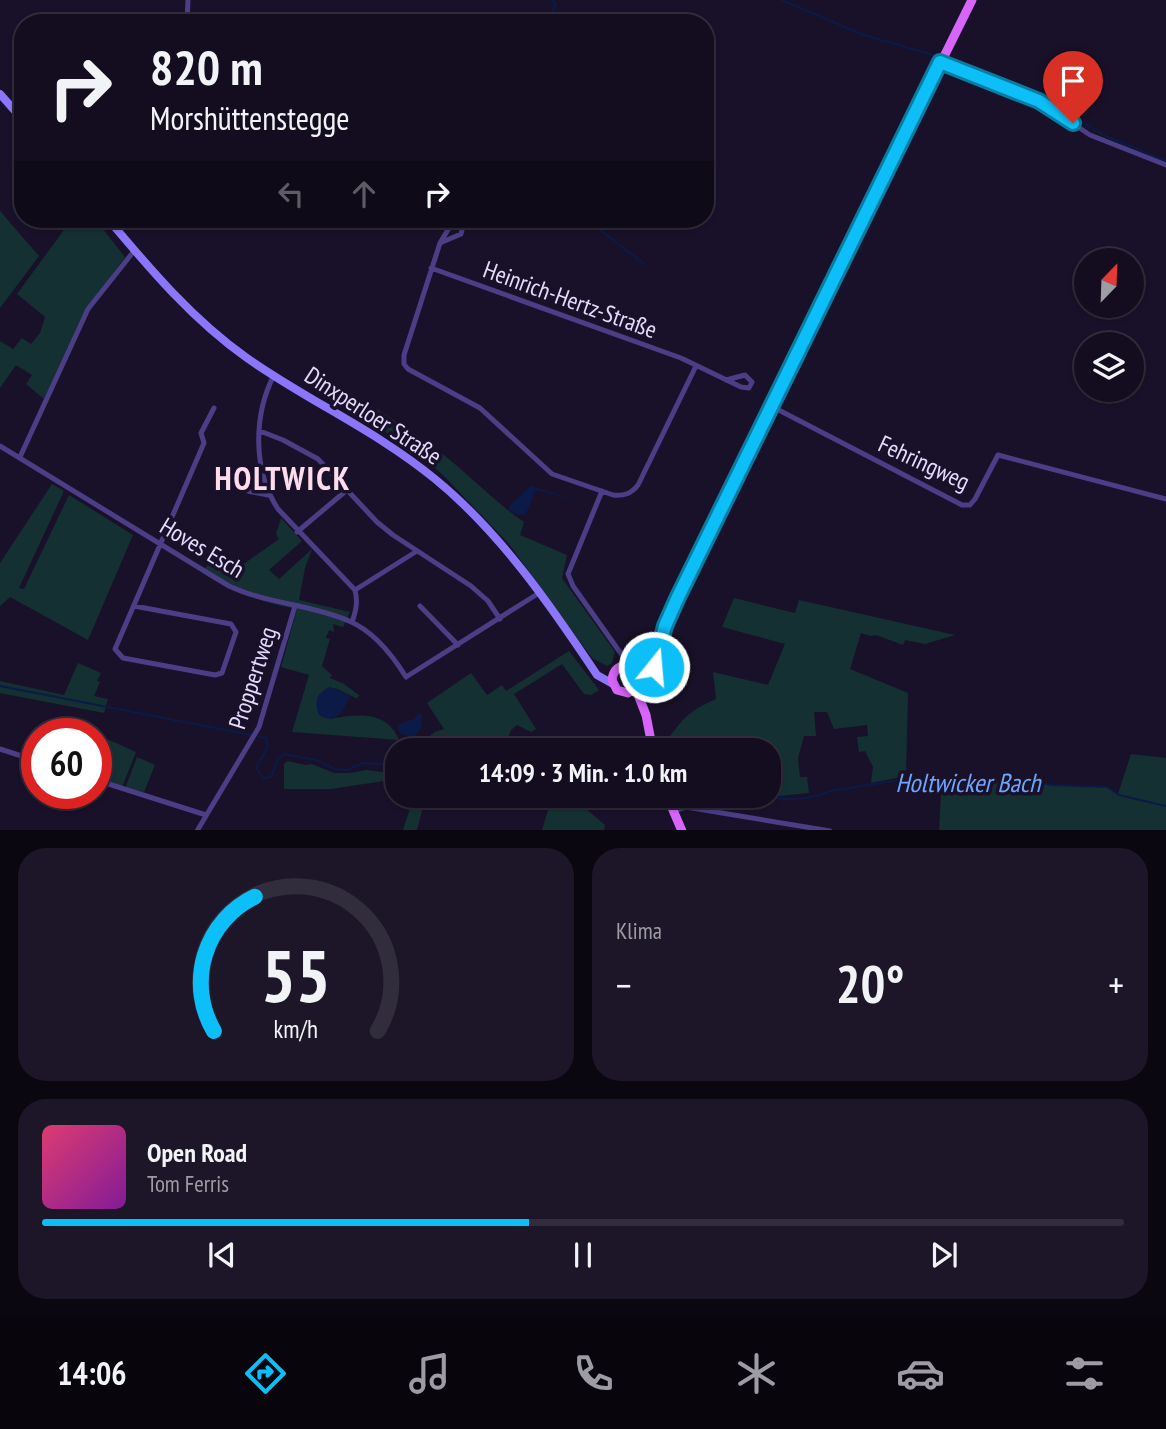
<!DOCTYPE html>
<html lang="de">
<head>
<meta charset="utf-8">
<style>
	body { margin:0; font-family:"PT Sans Narrow",sans-serif; background:#1c1628; color:#f1f3f6; height:100vh; display:flex; flex-direction:column; font-size:26px; white-space:nowrap }
	* { box-sizing:border-box; margin:0 }
	p { font-size:23px; color:#9d9ca4 }
	.icon { flex:none; width:38px; height:38px; fill:none; stroke:currentColor; stroke-width:2; stroke-linecap:round; stroke-linejoin:round }
	.map { position:relative; height:830px; overflow:hidden }
	.side { display:flex; flex-direction:column; gap:18px; padding:18px; background:#0a0711; flex:1 }
	.side>* { flex:none }
	.hud { position:absolute; left:14px; top:14px; width:700px; height:214px; border-radius:28px; box-shadow:0 2px 5px #0004,0 0 0 2px #322d3d; background:#130d1f; color:#f1f3f6; overflow:hidden }
	.needle { width:46px; rotate:23deg }
	.controls { position:absolute; left:1074px; top:248px; display:grid; gap:14px }
	.controls a { display:grid; place-items:center; width:70px; height:70px; border-radius:50%; background:#130d1f; box-shadow:0 2px 5px #0004,0 0 0 2px #322d3d; font-size:35px }
	.speed { position:absolute; left:21px; top:718px; display:flex; gap:14px; font-size:35px; font-weight:700; text-align:center }
	.speed>* { display:grid; place-content:center; width:91px; height:91px; border-radius:50%; background:#130d1f; box-shadow:0 2px 5px #0004,0 0 0 2px #322d3d; line-height:1 }
	.speed .limit { border:10px solid #d22; background:#fff; color:#111 }
	.pin { position:absolute; display:grid; place-items:center; width:60px; height:60px; color:#fff; margin:-72px -30px; border-radius:50% 50% 50% 0; rotate:-45deg; box-shadow:0 0 7px #0007 }
	.pin .icon { rotate:45deg }
	.me { position:absolute; width:77px; margin:-38px; rotate:17deg; stroke-linejoin:round; filter:drop-shadow(0 0 5px #0008) }
	.turn { display:flex; align-items:center; gap:24px; height:147px; padding:0 21px; font-size:32px }
	.turn .icon { width:91px; height:91px; stroke-width:2.5 }
	.turn b { display:block; font-size:49px; line-height:60px }
	.lanes { display:flex; align-items:center; height:66px; padding:0 21px; background:#0003; justify-content:center; gap:35px; direction:ltr }
	.lanes .off { opacity:.35 }
	.big { font-size:52px; font-weight:700; line-height:1.1 }
	.side .widget { flex:1; display:flex; flex-direction:column; justify-content:center; gap:10px; min-width:0; padding:0 24px; border-radius:28px; background:#1c1628 }
	.side .dial { align-items:center; gap:0 }
	.dial svg { height:182px; overflow:visible; fill:none; stroke:#322d3d; stroke-width:7; stroke-linecap:round; text-anchor:middle }
	.dial text { fill:#f1f3f6; stroke:none }
	.song { display:flex; align-items:center; gap:21px }
	.cover { width:84px; height:84px; border-radius:10px; background:linear-gradient(135deg,hsl(340 70% 55%),hsl(290 70% 35%)) }
	.played { height:7px; border-radius:4px; background:linear-gradient(90deg,#0dbff8 45%,#322d3d 45%) }
	.keys { display:flex; justify-content:space-around; direction:ltr }
	.heat { display:flex; justify-content:space-between; align-items:center; font-size:38px; direction:ltr }
	.side .tiles { flex:1; display:grid; gap:18px; grid-template-columns:1fr 1fr }
	.widget:last-child { grid-column:span 2 }
	.trip { position:absolute; left:385px; top:738px; width:396px; height:70px; border-radius:28px; background:#130d1f; box-shadow:0 2px 5px #0004,0 0 0 2px #322d3d; font-weight:700; line-height:70px; text-align:center }
	.tabs { display:flex; height:112px; justify-content:space-around; align-items:center; background:#08050c; color:#9d9ca4 }
	.tabs .icon { width:49px; height:49px }
	.tabs .on { color:#0dbff8 }
	.tabs b { font-size:32px; color:#f1f3f6 }
	.map>svg:first-child { display:block }
	.green { fill:#143033 }
	.water { fill:#0c1a47 }
	.lines { fill:none; stroke-linecap:round; stroke-linejoin:round }
	.stream { stroke:#0c1a47; stroke-width:2 }
	.street { stroke:#4b3e87; stroke-width:5 }
	.secondary { stroke:#8b75fb; stroke-width:8 }
	.primary { stroke:#d765fa; stroke-width:9 }
	.route-casing { stroke:#087ca1; stroke-width:18 }
	.route { stroke:#0dbff8; stroke-width:12 }
	.labels { text-anchor:middle; stroke-width:7; stroke-linejoin:round; paint-order:stroke }
	.street-label { font-size:24px; fill:#e4dbfe; stroke:#191129 }
	.water-label { font-size:26px; font-style:italic; fill:#6ca5fb; stroke:#191129 }
	.district-label { font-size:32px; font-weight:bold; letter-spacing:2px; fill:#fedced; stroke:#191129 }
</style>
</head>
<body>
<div class="map">
<svg width="1166" height="831" viewBox="0 0 1166 831">
	<rect width="100%" height="100%" fill="#191129"/>
	<path class="green" d="M 0,211 L 39,256 L 0,308 Z
		M 72,219 L 95,219 L 125,257 L 82,316 L 44,399 L 26,384 L 32,375 L 16,365 L 0,388 L 0,341 L 13,349 L 22,338 L 31,344 L 40,333 L 45,317 L 17,294 Z
		M 326,379 C 364,401 401,423 436,449 C 467,472 492,500 524,522 L 520,535 L 567,555 L 562,578 L 615,652 L 612,663 L 607,666 L 592,658 L 509,544 L 443,475 L 412,448 L 321,393 Z
		M 52,484 L 64,491 L 19,588 L 24,589 L 69,495 L 133,535 L 88,640 L 10,597 L 0,606 L 0,563 Z
		M 281,518 L 302,541 L 269,570 L 279,579 L 312,549 L 305,568 L 299,600 L 350,612 L 343,627 L 333,624 L 334,632 L 329,630 L 326,638 L 330,639 L 322,666 L 332,675 L 330,678 L 344,684 L 360,696 L 357,697 L 358,699 L 335,688 L 330,719 C 356,714 387,710 399,740 L 292,732 L 309,675 L 281,667 L 297,609 C 261,602 232,592 202,573 L 215,554 L 234,571 L 279,539 L 276,534 Z
		M 734,598 L 795,613 L 799,600 L 955,635 L 925,644 L 905,640 L 903,645 L 876,635 L 871,636 L 861,633 L 850,669 L 908,693 L 906,776 L 871,783 L 873,767 L 865,751 L 859,752 L 857,737 L 868,736 L 867,725 L 834,729 L 827,712 L 814,712 L 816,736 L 804,736 L 798,758 L 800,777 L 807,777 L 809,793 L 779,796 L 768,792 L 768,751 L 664,751 L 663,746 C 682,720 686,712 716,699 L 713,672 L 768,685 L 785,644 L 722,627 Z
		M 569,651 L 599,690 L 591,695 L 584,694 L 562,664 L 514,694 L 536,729 L 531,732 L 517,725 L 511,730 L 506,744 L 498,744 L 500,751 L 435,751 L 423,741 L 435,732 L 444,729 L 427,703 L 471,673 L 487,695 L 502,685 L 506,691 Z
		M 78,663 L 101,673 L 97,681 L 100,682 L 94,696 L 108,699 L 104,713 L 0,693 L 0,681 L 64,695 Z
		M 96,734 L 136,752 L 123,785 L 120,787 L 96,779 Z
		M 1131,754 L 1166,758 L 1166,830 L 939,830 L 942,778 L 1019,780 L 1052,785 L 1107,787 L 1118,794 Z
		M 137,757 L 155,765 L 144,792 L 127,789 L 126,786 Z
		M 287,761 L 306,765 L 312,764 L 334,773 L 350,773 L 366,770 L 383,772 L 397,769 L 397,779 L 331,789 L 284,789 L 284,764 Z
		M 414,796 L 426,796 L 417,830 L 403,830 Z
		M 552,797 L 557,802 L 585,808 L 605,825 L 604,830 L 542,830 Z"/>
	<path class="water" d="M 531,486 L 581,502 L 536,490 L 526,514 L 518,515 L 510,511 L 509,506 Z
		M 330,687 L 350,695 C 344,710 337,726 319,715 C 314,702 316,693 330,687 Z
		M 419,713 L 422,716 C 423,726 421,733 412,737 L 401,734 L 398,729 L 399,724 L 414,719 Z"/>
	<g class="lines">
		<path class="stream" d="M 782,0 L 864,35 L 940,57
			M 547,23 L 556,4 L 551,0
			M 946,58 L 1044,98 L 1103,135 L 1166,161
			M 586,219 L 644,264
			M 0,686 L 251,735
			M 257,736 L 266,738 C 271,749 260,758 256,768 L 264,778 L 271,777 L 278,759 L 284,754 L 316,760 L 335,769 L 347,770 L 363,763 L 397,765
			M 768,795 C 786,803 814,798 831,791 L 912,778 L 946,781 L 1018,779 L 1052,785 L 1107,787 L 1119,795 L 1166,806"/>
		<path class="street" d="M 187,23 L 188,0
			M 940,63 L 1039,101 L 1090,135 L 1166,165
			M 440,243 L 452,223 L 458,222 L 463,226 L 461,234 L 440,243 L 404,355 L 404,364 L 408,369 L 480,408 L 552,474 L 613,495 C 624,496 631,494 638,485 L 696,366
			M 431,268 L 681,358 L 741,387 L 749,388 L 752,382 L 745,375 L 726,380
			M 274,375 C 253,416 253,471 278,509 L 355,590 C 358,602 356,611 352,622
			M 771,406 L 962,505 L 970,505 L 975,499 L 998,455 L 1166,499
			M 260,431 L 283,440 L 318,459 L 377,522 L 393,535 L 471,586 L 488,601 L 500,619
			M 0,446 L 229,586 C 267,604 310,604 349,621 C 373,631 393,656 406,677 L 539,593
			M 20,457 L 88,309 L 134,251
			M 226,483 L 248,491 L 268,495
			M 602,491 L 568,574 L 573,586 L 629,665
			M 297,532 L 347,490
			M 355,590 L 417,551
			M 134,606 L 231,624 L 236,632 L 222,673 L 215,675 L 123,658 L 115,649 L 204,443 L 201,433 L 214,408
			M 420,606 L 458,645
			M 0,749 L 37,761
			M 96,780 L 206,815
			M 673,811 L 686,807 L 830,831
			M 197,831 L 259,727 L 295,606"/>
		<path class="secondary" d="M 0,94 L 23,120
			M 108,219 C 150,269 193,320 247,358 C 308,401 377,431 435,479 C 500,532 551,606 597,675 L 613,684"/>
		<path class="primary" d="M 636,668 L 645,667 L 650,662 L 659,637 L 707,535 L 972,0
			M 641,679 L 651,672 L 658,654
			M 638,687 L 628,693 L 617,690 L 612,680 C 613,670 619,665 629,665 L 640,673 L 639,697 L 646,715 L 653,751
			M 667,796 L 682,831"/>
	</g>
	<g class="lines">
		<defs>
			<path id="route" d="M 654,667 L 665,626 L 677,599 L 940,62 L 1039,101 L 1073,123"/>
		</defs>
		<use href="#route" class="route-casing"/>
		<use href="#route" class="route"/>
	</g>
	<g class="labels">
		<g class="street-label">
			<text transform="translate(570 300) rotate(20)" y="8">Heinrich-Hertz-Straße</text>
			<text transform="translate(373 416) rotate(33)" y="8">Dinxperloer Straße</text>
			<text transform="translate(924 463) rotate(25)" y="8">Fehringweg</text>
			<text transform="translate(202 548) rotate(31)" y="8">Hoves Esch</text>
			<text transform="translate(253 678) rotate(-72)" y="8">Proppertweg</text>
		</g>
		<g class="water-label">
			<text x="968" y="792">Holtwicker Bach</text>
		</g>
		<g class="district-label">
			<text x="283" y="490">HOLTWICK</text>
		</g>
	</g>
</svg>
<div class="controls">
<a><svg class="needle" viewBox="-14 -14 28 28"><path d="M0-13l5 13h-10z" fill="#e53935"/><path d="M0 13l5-13h-10z" fill="#9d9ca4"/></svg></a>
<a><svg class="icon" aria-label="layers" viewBox="0 0 24 24"><path d="M12 4l9 5-9 5-9-5zM3 14l9 5 9-5"/></svg></a>
</div>
<div class="speed"><div class="limit">60</div></div>
<div class="pin" style="left:1073px;top:123px;background:#d93025"><svg class="icon" aria-label="arrive" viewBox="0 0 24 24"><path d="M6 21V4h12l-3 4 3 4H6"/></svg></div>
<svg class="me" style="left:654px;top:667px" viewBox="-20 -20 40 40"><circle r="17" fill="#0dbff8" stroke="#fff" stroke-width="3"/><path d="M0-11L8 9 0 5-8 9z" fill="#fff"/></svg>
<div class="trip">14:09 · 3 Min. · 1.0 km</div>
<div class="hud">
<div class="turn"><svg class="icon" aria-label="right" viewBox="0 0 24 24"><path d="M7 20v-9h11M14 6l5 5-5 5"/></svg><div><b>820 m</b>Morshüttenstegge</div></div>
<div class="lanes"><svg class="icon off" aria-label="left" viewBox="0 0 24 24"><path d="M17 20v-9H6M10 6l-5 5 5 5"/></svg><svg class="icon off" aria-label="ahead" viewBox="0 0 24 24"><path d="M12 20V5M6 11l6-6 6 6"/></svg><svg class="icon" aria-label="right" viewBox="0 0 24 24"><path d="M7 20v-9h11M14 6l5 5-5 5"/></svg></div>
</div>
</div>
<section class="side">
<div class="tiles">
<div class="widget dial"><svg viewBox="0 0 100 80">
<path d="M14 69A42 42 0 1 1 86 69"/>
<path d="M14 69A42 42 0 0 1 32 10" stroke="#0dbff8"/>
<text x="50" y="56" font-size="32" font-weight="700">55</text>
<text x="50" y="72" font-size="11">km/h</text>
</svg></div>
<div class="widget"><p>Klima</p>
<div class="heat"><a>−</a><b class="big">20°</b><a>+</a></div>
</div>
<div class="widget">
<div class="song"><i class="cover"></i><div><b>Open Road</b><p>Tom Ferris</p></div></div>
<div class="played"></div>
<div class="keys"><svg class="icon" aria-label="previous" viewBox="0 0 24 24"><path d="M18 5L8 12l10 7zM5 5v14"/></svg><svg class="icon" aria-label="pause" viewBox="0 0 24 24"><path d="M8 5v14M16 5v14"/></svg><svg class="icon" aria-label="next" viewBox="0 0 24 24"><path d="M6 5l10 7-10 7zM19 5v14"/></svg></div>
</div>
</div>
</section>
<nav class="tabs">
<b>14:06</b>
<svg class="icon on" aria-label="directions" viewBox="0 0 24 24"><path d="M12 3l9 9-9 9-9-9zM9 14v-3h6M13 9l2 2-2 2"/></svg>
<svg class="icon" aria-label="music" viewBox="0 0 24 24"><path d="M9 18V5l10-2v13"/><circle cx="6" cy="18" r="3"/><circle cx="16" cy="16" r="3"/></svg>
<svg class="icon" aria-label="phone" viewBox="0 0 24 24"><path d="M5 4h4l2 5-3 2q2 4 5 5l2-3 5 2v4C11 20 4 13 5 4z"/></svg>
<svg class="icon" aria-label="climate" viewBox="0 0 24 24"><path d="M12 3v18M4 7l16 10M4 17L20 7"/></svg>
<svg class="icon" aria-label="car" viewBox="0 0 24 24"><path d="M5 17H2v-5l4-1 3-4h7l3 4 3 1v5h-3M9 17h6M6 11h13"/><circle cx="7" cy="17" r="2"/><circle cx="17" cy="17" r="2"/></svg>
<svg class="icon" aria-label="filters" viewBox="0 0 24 24"><path d="M4 7h16M4 17h16"/><circle cx="9" cy="7" r="2"/><circle cx="15" cy="17" r="2"/></svg>
</nav>
</body>
</html>
